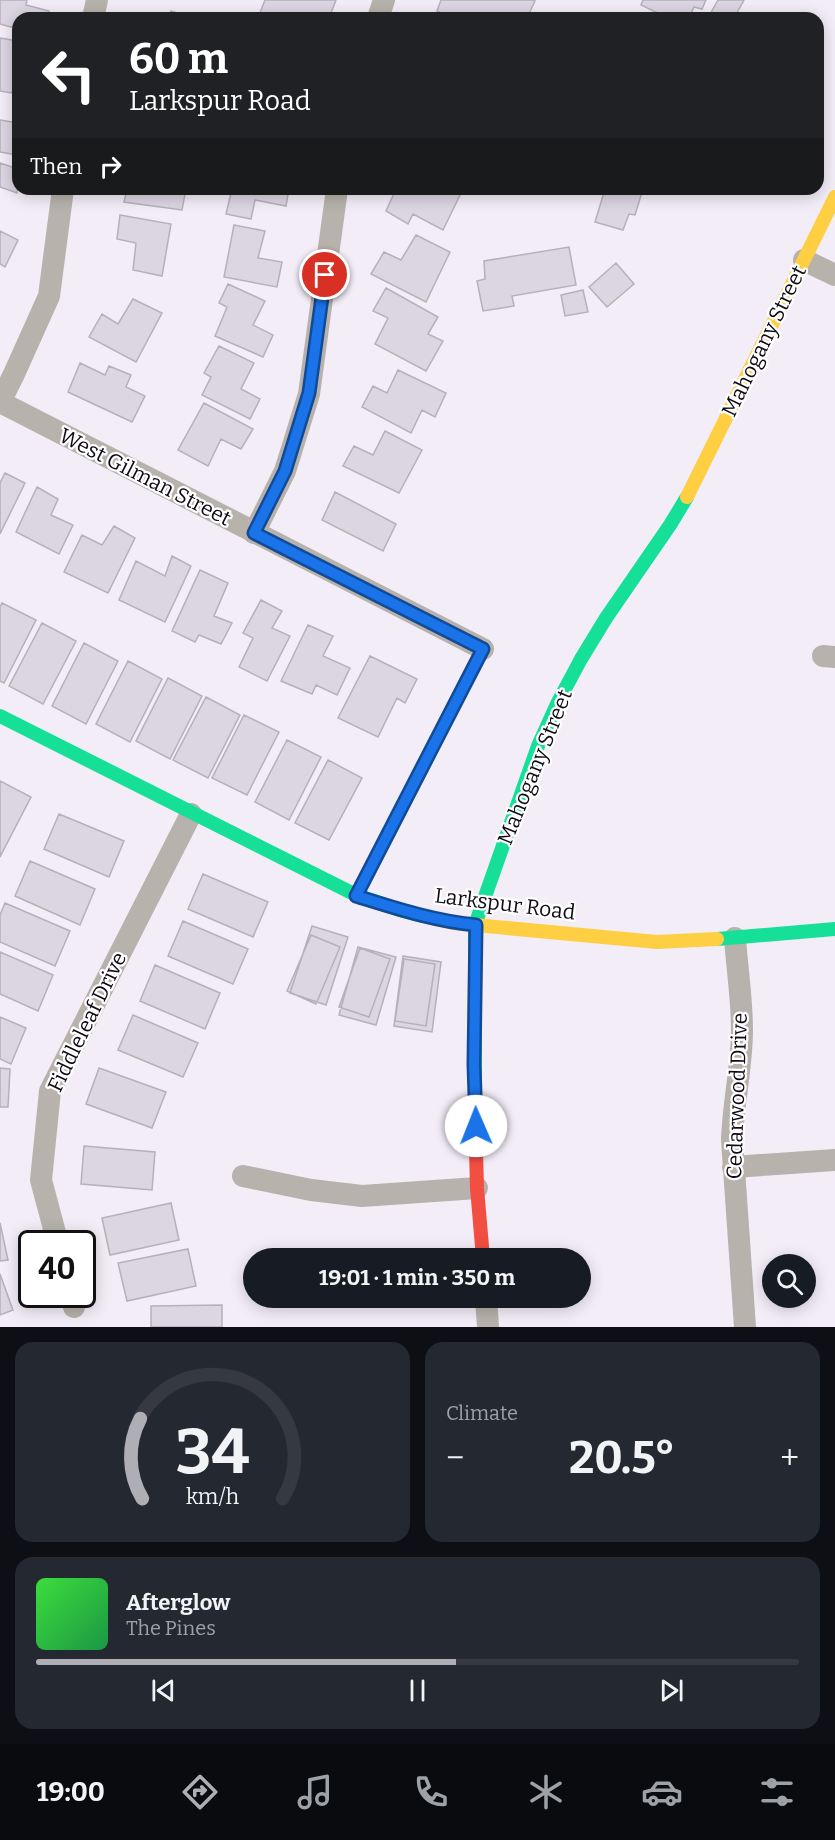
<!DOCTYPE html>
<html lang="en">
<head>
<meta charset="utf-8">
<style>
	body { margin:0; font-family:Bitter,serif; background:#242831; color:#f1f3f6; height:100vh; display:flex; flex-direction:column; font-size:22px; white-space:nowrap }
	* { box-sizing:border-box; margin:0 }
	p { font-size:20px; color:#9ea1a6 }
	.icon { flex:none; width:33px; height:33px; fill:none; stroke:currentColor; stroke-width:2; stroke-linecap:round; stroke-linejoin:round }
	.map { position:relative; height:1327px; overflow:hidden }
	.panel { display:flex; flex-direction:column; gap:15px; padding:15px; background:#0d0f14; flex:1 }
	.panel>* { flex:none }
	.hud { position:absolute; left:12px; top:12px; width:812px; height:183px; border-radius:18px; box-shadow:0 3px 15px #0003; background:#202124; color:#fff; overflow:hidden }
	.buttons { position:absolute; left:762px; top:1254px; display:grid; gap:12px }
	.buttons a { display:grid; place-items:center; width:54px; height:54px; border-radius:50%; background:#171b24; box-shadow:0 3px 15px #0003; font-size:30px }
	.speed { position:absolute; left:18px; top:1230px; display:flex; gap:12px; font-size:30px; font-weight:700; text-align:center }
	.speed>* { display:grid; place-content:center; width:78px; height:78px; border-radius:50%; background:#171b24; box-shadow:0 3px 15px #0003; line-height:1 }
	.speed .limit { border:3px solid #111; border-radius:9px; background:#fff; color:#111 }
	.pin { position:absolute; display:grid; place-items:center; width:51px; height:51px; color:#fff; margin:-26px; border:3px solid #fff; border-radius:50%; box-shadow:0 2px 6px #0007 }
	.me { position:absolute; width:66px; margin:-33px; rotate:359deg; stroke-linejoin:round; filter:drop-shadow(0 0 4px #0008) }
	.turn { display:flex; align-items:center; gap:21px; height:126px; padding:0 18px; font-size:27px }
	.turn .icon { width:78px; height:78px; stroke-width:2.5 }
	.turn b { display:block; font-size:42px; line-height:51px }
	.then { display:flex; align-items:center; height:57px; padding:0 18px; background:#0003; gap:12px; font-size:22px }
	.big { font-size:45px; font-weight:700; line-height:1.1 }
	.panel .tile { flex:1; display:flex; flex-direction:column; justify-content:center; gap:9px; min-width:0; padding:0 21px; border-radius:18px; background:#242831 }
	.panel .dial { align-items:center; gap:0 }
	.dial svg { height:156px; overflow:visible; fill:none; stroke:#363941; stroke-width:7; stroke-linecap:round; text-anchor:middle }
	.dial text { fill:#f1f3f6; stroke:none }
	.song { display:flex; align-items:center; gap:18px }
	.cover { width:72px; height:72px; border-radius:9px; background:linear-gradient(135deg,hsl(120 70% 55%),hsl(140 70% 35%)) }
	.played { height:6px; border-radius:3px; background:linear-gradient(90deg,#afaeb4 55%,#363941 55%) }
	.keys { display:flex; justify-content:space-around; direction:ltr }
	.heat { display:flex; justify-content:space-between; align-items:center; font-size:33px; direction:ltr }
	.panel .tiles { flex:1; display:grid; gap:15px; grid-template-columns:1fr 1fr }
	.tile:last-child { grid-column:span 2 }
	.trip { position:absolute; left:243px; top:1248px; width:348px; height:60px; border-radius:30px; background:#171b24; box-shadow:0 3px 15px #0003; font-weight:700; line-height:60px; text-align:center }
	.dock { display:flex; height:96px; justify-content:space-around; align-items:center; background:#090b0e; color:#9ea1a6 }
	.dock .icon { width:42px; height:42px }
	.dock .selected { color:#afaeb4 }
	.dock b { font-size:27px; color:#f1f3f6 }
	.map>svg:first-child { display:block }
	.building { fill:#dcd5e2; stroke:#b6b0bc; stroke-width:1.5 }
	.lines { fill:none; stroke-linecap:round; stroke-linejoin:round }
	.lane { stroke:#b8b2ac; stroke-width:10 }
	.street { stroke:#b8b2ac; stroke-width:22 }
	.fast { stroke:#16e098; stroke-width:14 }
	.slow { stroke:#ffcf43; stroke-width:14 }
	.jam { stroke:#f24e42; stroke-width:14 }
	.route-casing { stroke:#114b97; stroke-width:15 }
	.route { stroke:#1a73e8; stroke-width:10 }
	.labels { text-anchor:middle; stroke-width:4.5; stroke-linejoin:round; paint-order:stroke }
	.street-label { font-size:21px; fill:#0f0914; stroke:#fff }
</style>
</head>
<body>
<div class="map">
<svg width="835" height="1327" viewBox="0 0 835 1327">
	<rect width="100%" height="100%" fill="#f3edf8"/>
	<path class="building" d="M 0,0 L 27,0 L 26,5 L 49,11 L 47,18 L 18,18 L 18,29 L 0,24 Z
		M 265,0 L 336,0 L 329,18 L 258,18 Z
		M 441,0 L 532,0 L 535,1 L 527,18 L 512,18 L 506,16 L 505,18 L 451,18 L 437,11 Z
		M 643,0 L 706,0 L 702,9 L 694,7 L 689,18 L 668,18 L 641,5 Z
		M 718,0 L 744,0 L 734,18 L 708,18 Z
		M 171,11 L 191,18 L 169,18 Z
		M 0,38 L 18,41 L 18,64 L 12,93 L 0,91 Z
		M 0,120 L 18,123 L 18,155 L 0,152 Z
		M 0,163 L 18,169 L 17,193 L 0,187 Z
		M 127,189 L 186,189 L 182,210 L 124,202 Z
		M 237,189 L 289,189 L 286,206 L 255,200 L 251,219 L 226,214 L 231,193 L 236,194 Z
		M 396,189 L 407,193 L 409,189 L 463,189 L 443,230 L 413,214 L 408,224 L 386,211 Z
		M 605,189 L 643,189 L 635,215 L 629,214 L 623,230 L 595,222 Z
		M 120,215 L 171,224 L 162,276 L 133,270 L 136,243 L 117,239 Z
		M 234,225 L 265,231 L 258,258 L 282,262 L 277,287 L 224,277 Z
		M 0,231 L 18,240 L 5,267 L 0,264 Z
		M 416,235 L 450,252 L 426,302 L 371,274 L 384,252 L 401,260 Z
		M 569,247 L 576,285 L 512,296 L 514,306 L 483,311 L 477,281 L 485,279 L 484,261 Z
		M 616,263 L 634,284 L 607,307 L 589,287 Z
		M 228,284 L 265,301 L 253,325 L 273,335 L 263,357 L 215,336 L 227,307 L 219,303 Z
		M 386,288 L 438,317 L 428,334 L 443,341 L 426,371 L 375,344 L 388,318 L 373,311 Z
		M 583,290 L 588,312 L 565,316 L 561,295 Z
		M 133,299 L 162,313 L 136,362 L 89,337 L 102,314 L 118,324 Z
		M 219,346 L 254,363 L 241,389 L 260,399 L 250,419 L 202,395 L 211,377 L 204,373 Z
		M 80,363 L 105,375 L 109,366 L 131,375 L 126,387 L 145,396 L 132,422 L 68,392 Z
		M 398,370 L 446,393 L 435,417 L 422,410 L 411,433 L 362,407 L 373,386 L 387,393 Z
		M 204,403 L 253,429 L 241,449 L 221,439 L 208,466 L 178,450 Z
		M 385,431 L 422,450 L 399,493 L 343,466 L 354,446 L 373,455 Z
		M 5,473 L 25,483 L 0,534 L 0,483 Z
		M 37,487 L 58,499 L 51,515 L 73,525 L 59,554 L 16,532 Z
		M 335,492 L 396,524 L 383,551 L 322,520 Z
		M 114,526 L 135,538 L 108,593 L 64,572 L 82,535 L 102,545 Z
		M 172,556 L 191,566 L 165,622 L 119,600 L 136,561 L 165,576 Z
		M 200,570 L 228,583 L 214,616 L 232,623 L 221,644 L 199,635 L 195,642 L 172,631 Z
		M 261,600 L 282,611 L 272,628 L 290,636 L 267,681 L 239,667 L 253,638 L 243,633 Z
		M 2,603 L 36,620 L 4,683 L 0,681 L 0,607 Z
		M 42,623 L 76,641 L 43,704 L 9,686 Z
		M 308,625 L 333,636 L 323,656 L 350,668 L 337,695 L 316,685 L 312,694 L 281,681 Z
		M 84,643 L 118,661 L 86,724 L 52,706 Z
		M 370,656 L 417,679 L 405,703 L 397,698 L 378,737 L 338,718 Z
		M 128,661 L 162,679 L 130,742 L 96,724 Z
		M 168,678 L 202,696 L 170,759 L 136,741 Z
		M 206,697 L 240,715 L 208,778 L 173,760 Z
		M 244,715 L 279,732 L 247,795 L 212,778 Z
		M 287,740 L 321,757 L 289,820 L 255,802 Z
		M 328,760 L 362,778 L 329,840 L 295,823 Z
		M 0,781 L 31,797 L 0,857 Z
		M 59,814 L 124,841 L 109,877 L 44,849 Z
		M 30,861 L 95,889 L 80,925 L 15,896 Z
		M 203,874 L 268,902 L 253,937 L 188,909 Z
		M 5,903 L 70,931 L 55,966 L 0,942 L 0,915 Z
		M 183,921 L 248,949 L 233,984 L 168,956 Z
		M 312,926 L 348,937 L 326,1005 L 290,993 Z
		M 311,935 L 340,947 L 316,1004 L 287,991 Z
		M 358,947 L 396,957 L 376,1025 L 339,1015 Z
		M 360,948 L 390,959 L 369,1017 L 339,1007 Z
		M 0,952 L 53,975 L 38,1011 L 0,994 Z
		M 403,956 L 441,962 L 432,1032 L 394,1026 Z
		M 404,959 L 435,964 L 426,1026 L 395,1021 Z
		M 155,965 L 220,993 L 205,1029 L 140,1001 Z
		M 133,1015 L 198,1043 L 183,1077 L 118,1050 Z
		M 0,1017 L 26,1028 L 11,1064 L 0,1059 Z
		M 0,1068 L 10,1069 L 8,1107 L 0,1107 Z
		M 99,1068 L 166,1092 L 152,1128 L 86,1104 Z
		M 84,1146 L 155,1152 L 152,1190 L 81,1184 Z
		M 171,1203 L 179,1240 L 110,1255 L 102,1218 Z
		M 0,1223 L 8,1260 L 0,1261 Z
		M 188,1249 L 196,1286 L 127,1301 L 118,1263 Z
		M 0,1274 L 13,1310 L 0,1315 Z
		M 222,1305 L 222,1327 L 151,1327 L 151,1306 Z"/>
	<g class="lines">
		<path class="lane" d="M 358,893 L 483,649"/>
		<path class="street" d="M 93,18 L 97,0
			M 378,18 L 384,0
			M 804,260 L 835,275
			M 0,402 L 483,649
			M 0,402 L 14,374 L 49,296 L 63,189
			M 254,533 L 285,471 L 309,394 L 337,189
			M 823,656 L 835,657
			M 735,938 C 737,968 742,999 742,1030 C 742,1067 733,1103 732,1140 L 745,1327
			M 733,1167 L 835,1160
			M 243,1176 L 311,1190 L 362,1196 L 477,1188
			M 58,1244 L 41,1180 L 50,1091 L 191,814
			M 71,1294 L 74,1307
			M 486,1298 L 488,1327"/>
		<path class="fast" d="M 0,716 L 356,895 L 403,911 L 423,916
			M 717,939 L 835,929
			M 475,1111 L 475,925 L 538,746 L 558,702 L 581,659 L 606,618 L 670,525 L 687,497"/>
		<path class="slow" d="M 687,497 L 835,197
			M 423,916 L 453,923 L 657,942 L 717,939"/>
		<path class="jam" d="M 475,1111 L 477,1188 L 483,1258"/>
	</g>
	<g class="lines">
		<defs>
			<path id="route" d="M 325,275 L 309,393 L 285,471 L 254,533 L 483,649 L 356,896 C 395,908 434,921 476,925 L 474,1064 L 476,1126"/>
		</defs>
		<use href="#route" class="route-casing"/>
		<use href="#route" class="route"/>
	</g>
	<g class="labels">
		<g class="street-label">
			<text transform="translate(764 341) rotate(-64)" y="7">Mahogany Street</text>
			<text transform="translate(145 477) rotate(27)" y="7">West Gilman Street</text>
			<text transform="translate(535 767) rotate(-68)" y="7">Mahogany Street</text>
			<text transform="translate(505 904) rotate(7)" y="7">Larkspur Road</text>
			<text transform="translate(87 1022) rotate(-64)" y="7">Fiddleleaf Drive</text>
			<text transform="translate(737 1096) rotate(-88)" y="7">Cedarwood Drive</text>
		</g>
	</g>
</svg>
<div class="buttons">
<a><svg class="icon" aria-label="search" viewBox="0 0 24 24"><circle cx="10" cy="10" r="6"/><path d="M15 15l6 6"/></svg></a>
</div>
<div class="speed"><div class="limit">40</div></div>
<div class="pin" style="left:325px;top:275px;background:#d93025"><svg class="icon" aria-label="arrive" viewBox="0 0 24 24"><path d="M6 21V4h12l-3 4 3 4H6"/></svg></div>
<svg class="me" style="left:476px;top:1126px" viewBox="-20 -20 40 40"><circle r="19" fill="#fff"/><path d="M0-13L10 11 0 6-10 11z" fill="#1a73e8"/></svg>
<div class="trip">19:01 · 1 min · 350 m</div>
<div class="hud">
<div class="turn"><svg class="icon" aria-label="left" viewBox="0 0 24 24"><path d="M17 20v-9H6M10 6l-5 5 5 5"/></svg><div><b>60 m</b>Larkspur Road</div></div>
<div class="then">Then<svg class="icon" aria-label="right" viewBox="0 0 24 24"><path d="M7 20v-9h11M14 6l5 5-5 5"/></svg></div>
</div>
</div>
<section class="panel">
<div class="tiles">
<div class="tile dial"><svg viewBox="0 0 100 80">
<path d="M14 69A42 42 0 1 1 86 69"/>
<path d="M14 69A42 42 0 0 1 13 28" stroke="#afaeb4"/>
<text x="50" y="56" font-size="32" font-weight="700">34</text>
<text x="50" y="72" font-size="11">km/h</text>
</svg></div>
<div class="tile"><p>Climate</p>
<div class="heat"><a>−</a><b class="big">20.5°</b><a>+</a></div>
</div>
<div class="tile">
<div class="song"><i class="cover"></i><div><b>Afterglow</b><p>The Pines</p></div></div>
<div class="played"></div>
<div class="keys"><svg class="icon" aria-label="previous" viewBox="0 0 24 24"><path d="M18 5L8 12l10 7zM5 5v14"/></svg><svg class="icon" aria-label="pause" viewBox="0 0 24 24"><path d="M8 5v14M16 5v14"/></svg><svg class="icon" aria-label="next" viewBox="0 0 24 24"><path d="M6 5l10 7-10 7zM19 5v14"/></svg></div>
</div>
</div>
</section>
<nav class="dock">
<b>19:00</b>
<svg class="icon selected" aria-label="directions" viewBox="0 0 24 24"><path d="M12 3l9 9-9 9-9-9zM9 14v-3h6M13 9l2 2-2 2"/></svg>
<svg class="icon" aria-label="music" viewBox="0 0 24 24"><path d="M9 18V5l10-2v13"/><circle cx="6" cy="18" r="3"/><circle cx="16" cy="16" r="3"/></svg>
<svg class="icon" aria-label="phone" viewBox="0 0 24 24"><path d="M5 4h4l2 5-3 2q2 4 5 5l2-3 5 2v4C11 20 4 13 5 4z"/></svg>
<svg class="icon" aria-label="climate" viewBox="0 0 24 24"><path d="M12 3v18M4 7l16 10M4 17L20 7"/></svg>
<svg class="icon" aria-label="car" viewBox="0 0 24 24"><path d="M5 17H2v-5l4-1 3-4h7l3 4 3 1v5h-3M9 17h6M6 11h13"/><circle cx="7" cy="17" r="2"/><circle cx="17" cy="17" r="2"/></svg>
<svg class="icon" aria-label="filters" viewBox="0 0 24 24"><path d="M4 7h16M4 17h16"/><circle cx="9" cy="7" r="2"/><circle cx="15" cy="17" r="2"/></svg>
</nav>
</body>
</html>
